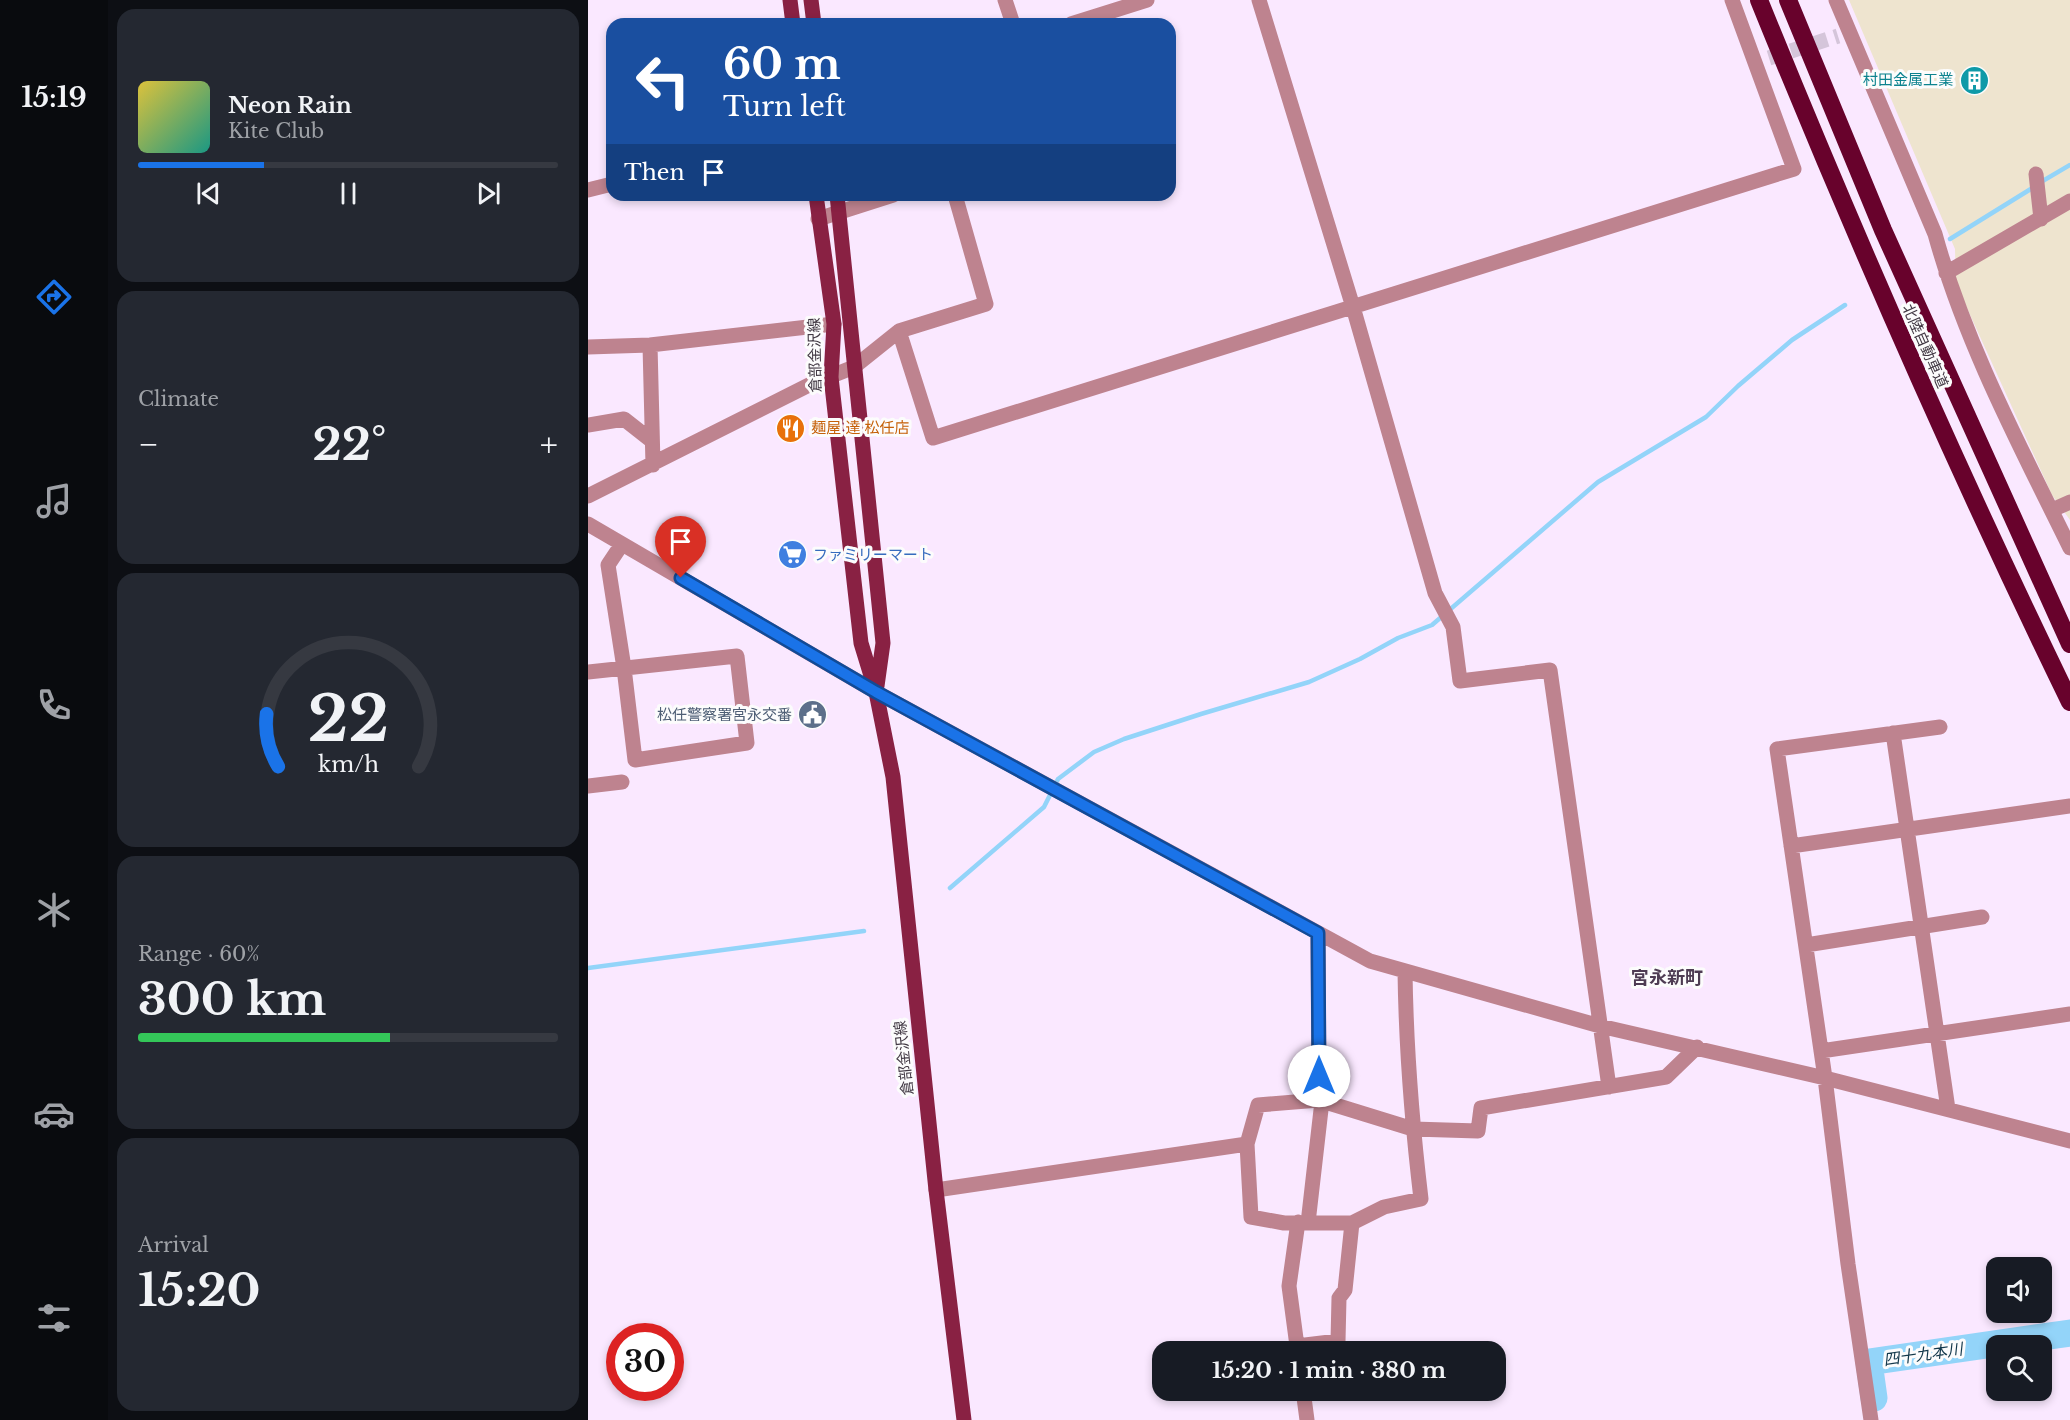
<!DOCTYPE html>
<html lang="en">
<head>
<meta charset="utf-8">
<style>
	body { margin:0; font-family:"Libre Baskerville","Noto Sans JP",serif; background:#242831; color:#f1f3f6; height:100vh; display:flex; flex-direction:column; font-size:22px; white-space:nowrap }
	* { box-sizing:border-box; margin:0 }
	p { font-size:20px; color:#9ea1a6 }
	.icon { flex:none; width:33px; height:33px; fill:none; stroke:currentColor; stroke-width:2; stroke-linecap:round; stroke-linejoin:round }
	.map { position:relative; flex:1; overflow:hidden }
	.details { display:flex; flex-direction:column; gap:9px; padding:9px; background:#0d0f14; width:480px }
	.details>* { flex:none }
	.top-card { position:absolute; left:18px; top:18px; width:570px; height:183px; border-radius:18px; box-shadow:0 3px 9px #0003; background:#1a4fa0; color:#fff; overflow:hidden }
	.fabs { position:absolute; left:1398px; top:1257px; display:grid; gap:12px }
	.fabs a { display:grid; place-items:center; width:66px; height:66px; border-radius:12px; background:#171b24; box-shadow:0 3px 9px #0003; font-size:30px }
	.speed { position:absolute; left:18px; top:1323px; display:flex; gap:12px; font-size:30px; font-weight:700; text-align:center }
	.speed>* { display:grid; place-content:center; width:78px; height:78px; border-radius:50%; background:#171b24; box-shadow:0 3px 9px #0003; line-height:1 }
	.speed .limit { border:9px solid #d22; background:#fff; color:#111 }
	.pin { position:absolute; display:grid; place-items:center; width:51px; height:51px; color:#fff; margin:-62px -26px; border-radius:50% 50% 50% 0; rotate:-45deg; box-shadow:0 0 6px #0007 }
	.pin .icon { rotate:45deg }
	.me { position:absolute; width:66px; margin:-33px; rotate:0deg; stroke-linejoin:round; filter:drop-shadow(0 0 4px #0008) }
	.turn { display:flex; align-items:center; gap:21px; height:126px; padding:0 18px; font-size:27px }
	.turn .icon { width:78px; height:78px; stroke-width:2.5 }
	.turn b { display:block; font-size:42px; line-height:51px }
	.then { display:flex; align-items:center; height:57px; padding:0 18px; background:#0003; gap:12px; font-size:22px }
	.big { font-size:45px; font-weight:800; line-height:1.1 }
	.details .widget { flex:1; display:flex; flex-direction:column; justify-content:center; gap:9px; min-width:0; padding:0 21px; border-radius:18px; background:#242831 }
	.details .dial { align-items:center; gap:0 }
	.dial svg { height:156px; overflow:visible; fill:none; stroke:#363941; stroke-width:7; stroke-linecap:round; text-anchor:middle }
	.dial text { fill:#f1f3f6; stroke:none }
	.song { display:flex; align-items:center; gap:18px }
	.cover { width:72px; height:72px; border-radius:9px; background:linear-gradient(135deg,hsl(50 70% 55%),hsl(170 70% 35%)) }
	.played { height:6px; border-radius:3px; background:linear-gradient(90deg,#1a73e8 30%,#363941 30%) }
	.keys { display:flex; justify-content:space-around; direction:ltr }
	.heat { display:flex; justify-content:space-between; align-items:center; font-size:33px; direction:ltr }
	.charge { height:9px; border-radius:4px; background:linear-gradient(90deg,#34c759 60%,#363941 0) }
	.trip { position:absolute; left:564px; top:1341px; width:354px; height:60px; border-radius:18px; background:#171b24; box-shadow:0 3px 9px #0003; font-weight:800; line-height:60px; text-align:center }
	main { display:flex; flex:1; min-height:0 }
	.tab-bar { display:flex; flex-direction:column; width:108px; justify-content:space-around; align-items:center; background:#090b0e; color:#9ea1a6 }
	.tab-bar .icon { width:42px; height:42px }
	.tab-bar .current { color:#1a73e8 }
	.tab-bar b { font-size:27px; color:#f1f3f6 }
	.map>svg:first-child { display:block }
	.industrial { fill:#eee4cf }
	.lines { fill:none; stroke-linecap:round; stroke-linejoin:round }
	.stream { stroke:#93d4f9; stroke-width:4.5 }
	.river { stroke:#93d4f9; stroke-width:27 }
	.minor-tunnel { stroke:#d5c5da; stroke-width:15; stroke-dasharray:15 8; stroke-linecap:butt }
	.minor { stroke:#be838f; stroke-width:15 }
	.major { stroke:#892143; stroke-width:15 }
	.highway { stroke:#68022c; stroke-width:18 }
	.route-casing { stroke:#114b97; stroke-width:15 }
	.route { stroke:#1a73e8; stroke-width:10 }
	.labels { text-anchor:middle; stroke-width:6; stroke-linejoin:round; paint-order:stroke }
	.culture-label { font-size:15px; fill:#0d838f; stroke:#fcfcfc; text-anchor:end }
	.street-label { font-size:15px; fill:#423944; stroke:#fcfcfc }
	.food-label { font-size:15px; fill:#c56008; stroke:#fcfcfc; text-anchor:start }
	.shop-label { font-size:15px; fill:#366cbe; stroke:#fcfcfc; text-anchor:start }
	.service-label { font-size:15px; fill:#4e5e75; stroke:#fcfcfc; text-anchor:end }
	.water-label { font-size:16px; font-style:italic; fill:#13384b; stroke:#fcfcfc }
	.quarter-label { font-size:18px; font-weight:bold; fill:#4e3c53; stroke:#fcfcfc }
</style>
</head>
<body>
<main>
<nav class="tab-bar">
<b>15:19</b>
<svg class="icon current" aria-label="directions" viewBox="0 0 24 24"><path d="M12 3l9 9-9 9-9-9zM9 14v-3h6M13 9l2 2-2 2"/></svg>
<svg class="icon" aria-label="music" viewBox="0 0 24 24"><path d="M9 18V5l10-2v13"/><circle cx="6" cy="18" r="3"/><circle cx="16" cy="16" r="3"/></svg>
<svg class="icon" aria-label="phone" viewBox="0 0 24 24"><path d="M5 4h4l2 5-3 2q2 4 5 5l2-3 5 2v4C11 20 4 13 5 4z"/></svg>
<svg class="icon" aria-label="climate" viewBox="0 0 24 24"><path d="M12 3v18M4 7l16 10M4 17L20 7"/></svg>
<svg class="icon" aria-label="car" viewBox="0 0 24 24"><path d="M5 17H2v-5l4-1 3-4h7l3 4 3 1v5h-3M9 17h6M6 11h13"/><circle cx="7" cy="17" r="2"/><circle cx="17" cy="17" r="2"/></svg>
<svg class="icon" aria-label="filters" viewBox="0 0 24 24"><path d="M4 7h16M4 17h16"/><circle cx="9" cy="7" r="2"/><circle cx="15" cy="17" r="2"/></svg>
</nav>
<section class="details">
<div class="widget">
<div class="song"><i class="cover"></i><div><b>Neon Rain</b><p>Kite Club</p></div></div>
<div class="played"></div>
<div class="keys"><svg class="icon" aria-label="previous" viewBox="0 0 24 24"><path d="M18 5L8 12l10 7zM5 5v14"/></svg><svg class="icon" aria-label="pause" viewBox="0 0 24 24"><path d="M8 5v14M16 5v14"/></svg><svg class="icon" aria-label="next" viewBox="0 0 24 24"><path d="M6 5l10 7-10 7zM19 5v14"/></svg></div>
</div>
<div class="widget"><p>Climate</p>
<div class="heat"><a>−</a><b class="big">22°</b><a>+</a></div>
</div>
<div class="widget dial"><svg viewBox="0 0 100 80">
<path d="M14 69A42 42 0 1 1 86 69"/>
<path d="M14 69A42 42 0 0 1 8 42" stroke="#1a73e8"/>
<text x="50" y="56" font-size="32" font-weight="700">22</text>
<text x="50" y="72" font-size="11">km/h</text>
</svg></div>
<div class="widget"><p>Range · 60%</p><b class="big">300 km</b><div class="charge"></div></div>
<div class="widget"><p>Arrival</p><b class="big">15:20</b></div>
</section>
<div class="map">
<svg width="1482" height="1420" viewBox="0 0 1482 1420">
	<rect width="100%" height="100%" fill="#fae8ff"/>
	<path class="industrial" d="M 1261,0 L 1482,0 L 1482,520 L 1464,495 L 1368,284 L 1367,249 Z"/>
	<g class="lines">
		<path class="stream" d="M 1453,182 L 1482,165
			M 1362,239 L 1446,187
			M 362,888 L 456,807 L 470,779 L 506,752 L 536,739 L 613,714 L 721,682 L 772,659 L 810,638 L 844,625 L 1010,482 L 1118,417 L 1150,386 L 1204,340 L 1257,305
			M 0,968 L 276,931"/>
		<path class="river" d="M 1286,1398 L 1281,1362 L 1482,1333"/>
		<path class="minor-tunnel" d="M 1181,58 L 1250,36"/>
		<path class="minor" d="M 417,0 L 425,24
			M 671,0 L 765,307 L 847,593 L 865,627 L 872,681 L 962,670 L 1021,1087
			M 1248,0 L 1347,234 C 1377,343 1432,446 1482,548
			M 483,24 L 559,0
			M 1448,174 L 1453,219
			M 0,190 L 24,184
			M 230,219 L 305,195
			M 1358,273 L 1482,201
			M 311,331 L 398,304 L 367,195
			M 62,345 L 65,465
			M 0,347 L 62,345 L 246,324
			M 0,425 L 36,419 L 64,441
			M 0,496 L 221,385 L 266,367 L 311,331 L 345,438 L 1206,169 L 1144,0
			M 1464,510 L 1482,502
			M 0,524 L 288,692 L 782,961 L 1012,1026 L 1237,1078 L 1482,1141
			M 0,672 L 149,656 L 159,743 L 47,760 L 36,668 L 20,565 L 34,544
			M 1305,733 L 1360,1109
			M 0,786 L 34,782
			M 1203,846 L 1482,806
			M 730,933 L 731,1100
			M 1218,945 L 1394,917
			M 1233,1051 L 1482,1014
			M 659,1144 L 663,1217 L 696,1223 L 764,1223 L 796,1207 L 833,1199 C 824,1123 818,1047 817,971
			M 348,1190 L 659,1144 L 670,1105 L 731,1100 L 825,1129 L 890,1131 L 893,1108 L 1078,1077 L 1109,1047
			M 710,1222 L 701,1286 L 709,1346 L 750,1341 L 751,1298 L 757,1290 L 764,1223
			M 720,1223 L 734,1101
			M 715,1390 L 719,1420
			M 1283,1420 L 1260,1264 L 1237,1078 L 1189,749 L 1352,727"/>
		<path class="major" d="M 202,0 L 205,24
			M 223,0 L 226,24
			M 228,195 L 246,324 L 243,377 L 273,643 L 288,692 L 305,777 L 348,1190 L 376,1420
			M 249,195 L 295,643 L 289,686"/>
		<path class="highway" d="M 1171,0 C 1267,237 1370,472 1482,702
			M 1200,0 L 1295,230 L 1482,644"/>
	</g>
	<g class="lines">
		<defs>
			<path id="route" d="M 93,578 L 288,692 L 730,933 L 731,1076"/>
		</defs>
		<use href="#route" class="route-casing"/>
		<use href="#route" class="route"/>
	</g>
	<defs>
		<symbol id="building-disc" viewBox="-11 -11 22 22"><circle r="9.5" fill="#0f9aa8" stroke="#fcfcfc"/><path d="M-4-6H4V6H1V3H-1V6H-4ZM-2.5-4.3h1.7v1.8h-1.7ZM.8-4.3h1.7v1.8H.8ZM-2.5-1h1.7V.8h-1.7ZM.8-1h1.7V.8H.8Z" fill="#fff"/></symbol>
		<symbol id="restaurant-disc" viewBox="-11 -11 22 22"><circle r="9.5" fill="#e8710a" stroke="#fcfcfc"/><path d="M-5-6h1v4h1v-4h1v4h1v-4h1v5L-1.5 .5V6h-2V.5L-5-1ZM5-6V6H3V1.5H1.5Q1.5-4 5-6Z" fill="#fff"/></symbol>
		<symbol id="supermarket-disc" viewBox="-11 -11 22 22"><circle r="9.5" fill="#3f7fe0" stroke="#fcfcfc"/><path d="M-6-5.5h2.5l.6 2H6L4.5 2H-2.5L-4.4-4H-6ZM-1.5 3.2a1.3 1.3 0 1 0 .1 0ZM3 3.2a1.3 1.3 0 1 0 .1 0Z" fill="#fff"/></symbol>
		<symbol id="civic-disc" viewBox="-11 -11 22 22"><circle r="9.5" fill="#5c6f8a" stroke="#fcfcfc"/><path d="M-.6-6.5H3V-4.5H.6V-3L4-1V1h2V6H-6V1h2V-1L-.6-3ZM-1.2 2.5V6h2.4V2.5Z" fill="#fff"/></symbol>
	</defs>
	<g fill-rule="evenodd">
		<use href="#building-disc" x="1370" y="64" width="33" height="33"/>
		<use href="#restaurant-disc" x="186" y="412" width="33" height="33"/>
		<use href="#supermarket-disc" x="188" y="538" width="33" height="33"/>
		<use href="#civic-disc" x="208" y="698" width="33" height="33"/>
	</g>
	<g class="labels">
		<g class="culture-label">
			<text x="1365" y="85">村田金属工業</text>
		</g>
		<g class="street-label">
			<text transform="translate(1337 346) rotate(66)" y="5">北陸自動車道</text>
			<text transform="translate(227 355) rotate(-91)" y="5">倉部金沢線</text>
			<text transform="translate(316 1058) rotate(-96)" y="5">倉部金沢線</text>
		</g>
		<g class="food-label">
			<text x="223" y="433">麺屋 達 松任店</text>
		</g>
		<g class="shop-label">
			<text x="225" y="560">ファミリーマート</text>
		</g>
		<g class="service-label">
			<text x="204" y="720">松任警察署宮永交番</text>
		</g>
		<g class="water-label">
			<text transform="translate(1335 1354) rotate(-8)" y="6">四十九本川</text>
		</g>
		<g class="quarter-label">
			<text x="1079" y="984">宮永新町</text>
		</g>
	</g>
</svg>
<div class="fabs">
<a><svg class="icon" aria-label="sound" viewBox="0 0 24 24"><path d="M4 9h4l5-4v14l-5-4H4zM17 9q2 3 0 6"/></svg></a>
<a><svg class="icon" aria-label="search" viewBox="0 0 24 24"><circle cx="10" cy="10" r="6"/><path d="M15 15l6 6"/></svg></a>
</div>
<div class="speed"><div class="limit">30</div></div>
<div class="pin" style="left:93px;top:578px;background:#d93025"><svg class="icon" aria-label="arrive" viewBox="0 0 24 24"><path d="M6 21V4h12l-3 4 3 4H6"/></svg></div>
<svg class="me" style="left:731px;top:1076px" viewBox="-20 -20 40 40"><circle r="19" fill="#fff"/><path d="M0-13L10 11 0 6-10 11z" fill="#1a73e8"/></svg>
<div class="trip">15:20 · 1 min · 380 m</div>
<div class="top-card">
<div class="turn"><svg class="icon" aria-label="left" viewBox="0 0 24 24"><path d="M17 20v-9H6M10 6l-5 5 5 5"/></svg><div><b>60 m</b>Turn left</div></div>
<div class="then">Then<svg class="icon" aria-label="arrive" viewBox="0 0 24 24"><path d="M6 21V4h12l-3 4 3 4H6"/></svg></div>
</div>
</div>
</main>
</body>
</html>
